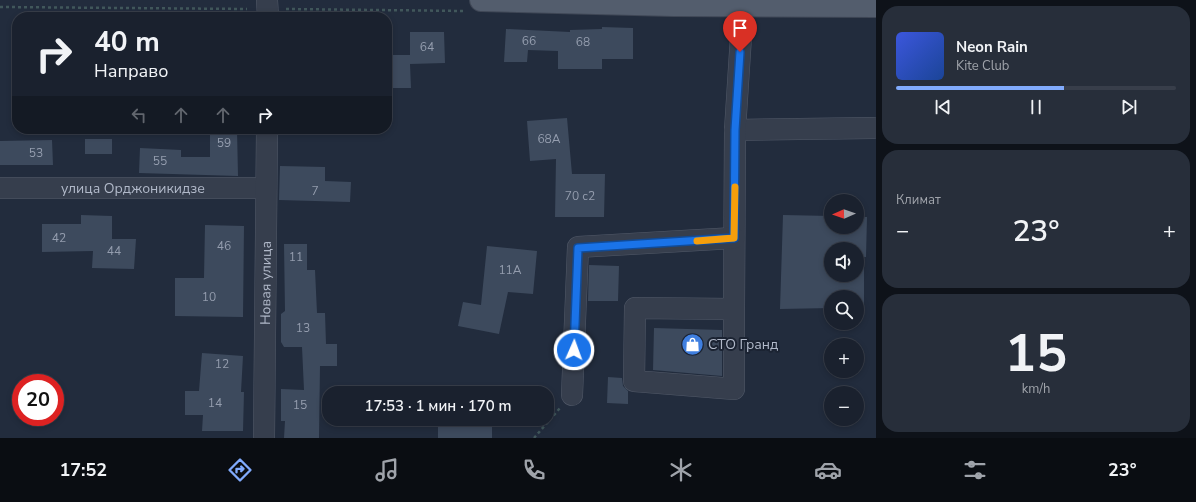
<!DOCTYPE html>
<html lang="ru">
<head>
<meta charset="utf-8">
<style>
	body { margin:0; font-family:"Nunito Sans",sans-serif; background:#272e3a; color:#f1f3f6; height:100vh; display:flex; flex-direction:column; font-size:15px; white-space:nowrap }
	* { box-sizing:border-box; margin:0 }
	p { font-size:13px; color:#9fa3aa }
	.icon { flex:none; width:22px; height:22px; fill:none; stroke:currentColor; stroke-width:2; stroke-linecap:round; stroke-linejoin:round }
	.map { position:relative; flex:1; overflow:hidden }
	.panel { display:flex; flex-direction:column; gap:6px; padding:6px; background:#0e1219; width:320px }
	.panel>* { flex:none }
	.guide { position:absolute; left:12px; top:12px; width:380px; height:122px; border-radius:16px; box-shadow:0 2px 6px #0003,0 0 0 1px #383e4a; background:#1a212e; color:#f1f3f6; overflow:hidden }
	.needle { width:26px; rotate:268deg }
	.controls { position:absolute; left:824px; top:194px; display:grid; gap:8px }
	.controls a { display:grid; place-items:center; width:40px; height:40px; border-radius:50%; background:#1a212e; box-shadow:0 2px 6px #0003,0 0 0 1px #383e4a; font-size:20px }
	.speed { position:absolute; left:12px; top:374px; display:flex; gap:8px; font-size:20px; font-weight:700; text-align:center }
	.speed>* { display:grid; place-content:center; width:52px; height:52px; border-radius:50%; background:#1a212e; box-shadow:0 2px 6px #0003,0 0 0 1px #383e4a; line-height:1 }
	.speed .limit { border:6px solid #d22; background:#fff; color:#111 }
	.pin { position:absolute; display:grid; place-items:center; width:34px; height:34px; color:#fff; margin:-41px -17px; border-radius:50% 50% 50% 0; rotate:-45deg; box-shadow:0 0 4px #0007 }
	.pin .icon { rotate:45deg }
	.me { position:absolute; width:44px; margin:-22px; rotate:2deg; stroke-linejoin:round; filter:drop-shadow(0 0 3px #0008) }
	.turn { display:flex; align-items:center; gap:14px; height:84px; padding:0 16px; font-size:18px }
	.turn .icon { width:52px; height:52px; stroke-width:2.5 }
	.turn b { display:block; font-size:28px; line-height:34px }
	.lanes { display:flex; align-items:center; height:38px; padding:0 16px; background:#0003; justify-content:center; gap:20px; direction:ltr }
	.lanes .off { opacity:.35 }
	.big { font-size:30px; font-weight:600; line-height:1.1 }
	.panel .card { flex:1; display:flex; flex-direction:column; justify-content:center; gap:6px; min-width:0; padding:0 14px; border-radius:16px; background:#272e3a }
	.panel .dial { align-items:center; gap:0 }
	.dial b { font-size:52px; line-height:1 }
	.song { display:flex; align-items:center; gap:12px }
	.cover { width:48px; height:48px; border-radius:6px; background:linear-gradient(135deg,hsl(230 70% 55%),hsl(220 70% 35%)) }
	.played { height:4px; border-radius:2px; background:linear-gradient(90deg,#81abfd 60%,#383e4a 60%) }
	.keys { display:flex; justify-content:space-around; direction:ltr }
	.heat { display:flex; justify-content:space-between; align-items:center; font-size:22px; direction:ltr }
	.trip { position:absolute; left:322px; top:386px; width:232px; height:40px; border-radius:16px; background:#1a212e; box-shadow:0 2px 6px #0003,0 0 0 1px #383e4a; font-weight:600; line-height:40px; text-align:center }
	.menu { display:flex; height:64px; justify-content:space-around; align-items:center; background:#0a0d12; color:#9fa3aa }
	.menu .icon { width:28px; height:28px }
	.menu .current { color:#81abfd }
	.menu b { font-size:18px; color:#f1f3f6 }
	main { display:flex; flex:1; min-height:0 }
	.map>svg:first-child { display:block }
	.building { fill:#3d4a5d; fill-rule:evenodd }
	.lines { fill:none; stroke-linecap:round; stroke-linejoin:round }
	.minor-casing { stroke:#515968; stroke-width:22 }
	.major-casing { stroke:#3f4756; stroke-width:24 }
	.path { stroke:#41575b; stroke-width:2.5; stroke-dasharray:3 3; stroke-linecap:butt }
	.minor { stroke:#363e4d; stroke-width:21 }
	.major { stroke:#535d6d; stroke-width:22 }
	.route-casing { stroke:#114b97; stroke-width:10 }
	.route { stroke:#1a73e8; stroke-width:7 }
	.slow { stroke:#f59e0b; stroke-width:7 }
	.labels { text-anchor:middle; stroke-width:4; stroke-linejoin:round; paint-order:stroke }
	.number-label { font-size:12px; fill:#949dae }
	.street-label { font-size:14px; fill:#b1b9c9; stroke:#1b2332 }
	.poi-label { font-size:14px; fill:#b1b9c9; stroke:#1b2332; text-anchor:start }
</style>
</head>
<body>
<main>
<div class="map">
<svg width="876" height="438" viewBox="0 0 876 438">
	<rect width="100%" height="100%" fill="#222c3d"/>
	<path class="building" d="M 602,27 L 633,28 L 633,59 L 602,59 L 602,69 L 558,69 L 558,51 L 528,50 L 527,62 L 504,62 L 506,29 L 570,32 L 570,30 L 602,29 Z
		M 410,32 L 444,32 L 445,63 L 410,64 L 411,88 L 387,88 L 387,55 L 410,55 Z
		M 567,118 L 572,174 L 605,174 L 604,217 L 555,217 L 556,159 L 530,161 L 527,121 Z
		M 210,129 L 237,129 L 238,176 L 139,173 L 140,148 L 181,150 L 181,157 L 210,157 Z
		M 85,139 L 112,139 L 112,154 L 85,154 Z
		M 52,140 L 53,165 L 0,165 L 0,141 Z
		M 280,166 L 325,167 L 325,181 L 351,182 L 350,202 L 279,200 Z
		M 81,215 L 112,216 L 112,239 L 136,239 L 134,269 L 92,268 L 93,251 L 42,252 L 42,224 L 81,224 Z
		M 783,215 L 831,216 L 831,227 L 857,227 L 857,217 L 867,217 L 866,257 L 864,257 L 864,308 L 857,308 L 857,297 L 831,297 L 831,308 L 780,309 ZM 831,249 L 857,249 L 857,275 L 831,275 Z
		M 205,225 L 244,226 L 243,317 L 175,316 L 175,278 L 204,278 Z
		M 284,244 L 307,244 L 307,270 L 315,270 L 317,313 L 325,313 L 326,344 L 337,344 L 337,366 L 320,366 L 319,438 L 284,438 L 285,421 L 281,421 L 281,389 L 304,390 L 302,347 L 284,347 L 281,342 L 281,314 L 285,311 Z
		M 487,246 L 537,251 L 533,294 L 508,292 L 499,334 L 458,326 L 463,302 L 481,305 Z
		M 589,265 L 619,266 L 618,301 L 588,301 Z
		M 654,328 L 722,330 L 722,376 L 653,370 Z
		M 202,353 L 243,356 L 241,392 L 244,392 L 243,431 L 202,431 L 203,415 L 185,415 L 185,391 L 199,391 Z
		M 608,377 L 622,378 L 623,386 L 628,391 L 628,404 L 607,403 Z
		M 438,420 L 492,420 L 492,438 L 438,438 Z"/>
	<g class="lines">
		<defs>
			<g id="minor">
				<path d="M 267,0 L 268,17"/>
				<path d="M 735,130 L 873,128"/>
				<path id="s1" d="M 0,188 L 266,188"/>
				<path d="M 734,309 L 734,389 L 634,381 L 635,308 L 734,309 L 735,130 L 743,5"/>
				<path d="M 572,395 L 578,247 L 734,238"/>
				<path id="s2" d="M 264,438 L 267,129"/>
			</g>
			<path id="major" d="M 481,0 L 673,5 L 876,6"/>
		</defs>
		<use href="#minor" class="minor-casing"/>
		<use href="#major" class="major-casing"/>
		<path class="path" d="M 0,7 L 247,9
			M 286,9 L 465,11
			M 534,438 L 560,408"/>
		<use href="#minor" class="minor"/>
		<use href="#major" class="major"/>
	</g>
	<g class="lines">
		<defs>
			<path id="route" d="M 574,350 L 578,248 L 734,238 L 735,130 L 740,52"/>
		</defs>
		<use href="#route" class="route-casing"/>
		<use href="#route" class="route"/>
		<path class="slow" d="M 697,241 L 734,238 L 735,187"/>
	</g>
	<defs>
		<symbol id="shop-disc" viewBox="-11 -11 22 22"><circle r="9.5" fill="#3f7fe0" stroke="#1b2332"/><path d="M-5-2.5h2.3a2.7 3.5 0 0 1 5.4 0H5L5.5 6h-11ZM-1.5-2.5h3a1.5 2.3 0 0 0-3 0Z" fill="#fff"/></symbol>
	</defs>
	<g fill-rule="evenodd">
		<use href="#shop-disc" x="680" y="332" width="25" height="25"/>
	</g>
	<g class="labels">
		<g class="number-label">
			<text x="529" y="45">66</text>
			<text x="583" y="46">68</text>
			<text x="427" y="51">64</text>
			<text x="549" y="143">68А</text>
			<text x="224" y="147">59</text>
			<text x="36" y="157">53</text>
			<text x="160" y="165">55</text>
			<text x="315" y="195">7</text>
			<text x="580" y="200">70 с2</text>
			<text x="59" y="242">42</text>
			<text x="224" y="250">46</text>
			<text x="114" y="255">44</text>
			<text x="296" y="261">11</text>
			<text x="510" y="274">11А</text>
			<text x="209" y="301">10</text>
			<text x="303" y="332">13</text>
			<text x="222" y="368">12</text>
			<text x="215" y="407">14</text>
			<text x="300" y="409">15</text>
		</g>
		<g class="street-label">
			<text dy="5" stroke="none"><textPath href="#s1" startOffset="133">улица Орджоникидзе</textPath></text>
			<text dy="5" stroke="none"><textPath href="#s2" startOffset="155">Новая улица</textPath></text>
		</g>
		<g class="poi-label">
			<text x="708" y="349">СТО Гранд</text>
		</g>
	</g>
</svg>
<div class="controls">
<a><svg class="needle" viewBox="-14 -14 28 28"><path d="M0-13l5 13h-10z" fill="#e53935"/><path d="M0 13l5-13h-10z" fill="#9fa3aa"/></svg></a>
<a><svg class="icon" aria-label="sound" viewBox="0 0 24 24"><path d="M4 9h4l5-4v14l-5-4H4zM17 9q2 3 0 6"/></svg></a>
<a><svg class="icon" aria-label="search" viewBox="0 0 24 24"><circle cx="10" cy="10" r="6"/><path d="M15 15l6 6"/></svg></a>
<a>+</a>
<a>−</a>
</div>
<div class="speed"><div class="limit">20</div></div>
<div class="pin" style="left:740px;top:52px;background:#d93025"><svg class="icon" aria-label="arrive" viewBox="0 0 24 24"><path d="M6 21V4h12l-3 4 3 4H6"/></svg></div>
<svg class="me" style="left:574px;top:350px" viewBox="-20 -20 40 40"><circle r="17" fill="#1a73e8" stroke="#fff" stroke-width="3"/><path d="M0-11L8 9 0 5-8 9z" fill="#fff"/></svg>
<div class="trip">17:53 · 1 мин · 170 m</div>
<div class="guide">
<div class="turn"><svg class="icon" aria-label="right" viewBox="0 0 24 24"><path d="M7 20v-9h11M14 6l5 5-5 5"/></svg><div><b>40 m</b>Направо</div></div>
<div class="lanes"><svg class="icon off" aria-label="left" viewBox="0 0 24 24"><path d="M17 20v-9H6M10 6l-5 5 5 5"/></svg><svg class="icon off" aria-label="ahead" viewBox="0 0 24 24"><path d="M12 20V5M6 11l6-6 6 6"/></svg><svg class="icon off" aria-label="ahead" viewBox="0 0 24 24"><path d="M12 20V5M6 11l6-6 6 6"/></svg><svg class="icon" aria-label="right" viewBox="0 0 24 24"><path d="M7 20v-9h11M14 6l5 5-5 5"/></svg></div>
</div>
</div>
<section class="panel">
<div class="card">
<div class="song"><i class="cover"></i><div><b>Neon Rain</b><p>Kite Club</p></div></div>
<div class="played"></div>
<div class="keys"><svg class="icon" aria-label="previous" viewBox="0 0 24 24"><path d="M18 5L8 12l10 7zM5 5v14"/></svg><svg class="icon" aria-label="pause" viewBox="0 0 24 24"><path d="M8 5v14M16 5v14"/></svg><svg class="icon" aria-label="next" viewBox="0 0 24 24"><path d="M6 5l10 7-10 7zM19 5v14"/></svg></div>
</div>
<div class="card"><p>Климат</p>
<div class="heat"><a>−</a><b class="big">23°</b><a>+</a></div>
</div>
<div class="card dial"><b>15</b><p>km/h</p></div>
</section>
</main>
<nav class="menu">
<b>17:52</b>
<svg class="icon current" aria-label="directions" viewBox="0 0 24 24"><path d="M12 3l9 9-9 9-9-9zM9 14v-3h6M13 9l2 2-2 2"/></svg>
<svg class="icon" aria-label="music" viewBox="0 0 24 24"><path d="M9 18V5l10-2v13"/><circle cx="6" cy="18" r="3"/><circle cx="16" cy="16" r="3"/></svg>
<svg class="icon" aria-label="phone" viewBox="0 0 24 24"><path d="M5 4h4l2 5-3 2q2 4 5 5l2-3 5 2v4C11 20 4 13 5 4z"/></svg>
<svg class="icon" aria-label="climate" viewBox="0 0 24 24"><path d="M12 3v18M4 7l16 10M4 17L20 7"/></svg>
<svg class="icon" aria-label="car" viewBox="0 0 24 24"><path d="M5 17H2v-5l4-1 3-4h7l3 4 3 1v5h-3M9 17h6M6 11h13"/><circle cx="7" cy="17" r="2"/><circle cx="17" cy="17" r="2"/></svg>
<svg class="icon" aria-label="filters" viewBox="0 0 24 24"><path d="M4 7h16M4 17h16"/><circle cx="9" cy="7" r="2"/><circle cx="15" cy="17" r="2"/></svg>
<b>23°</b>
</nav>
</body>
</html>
